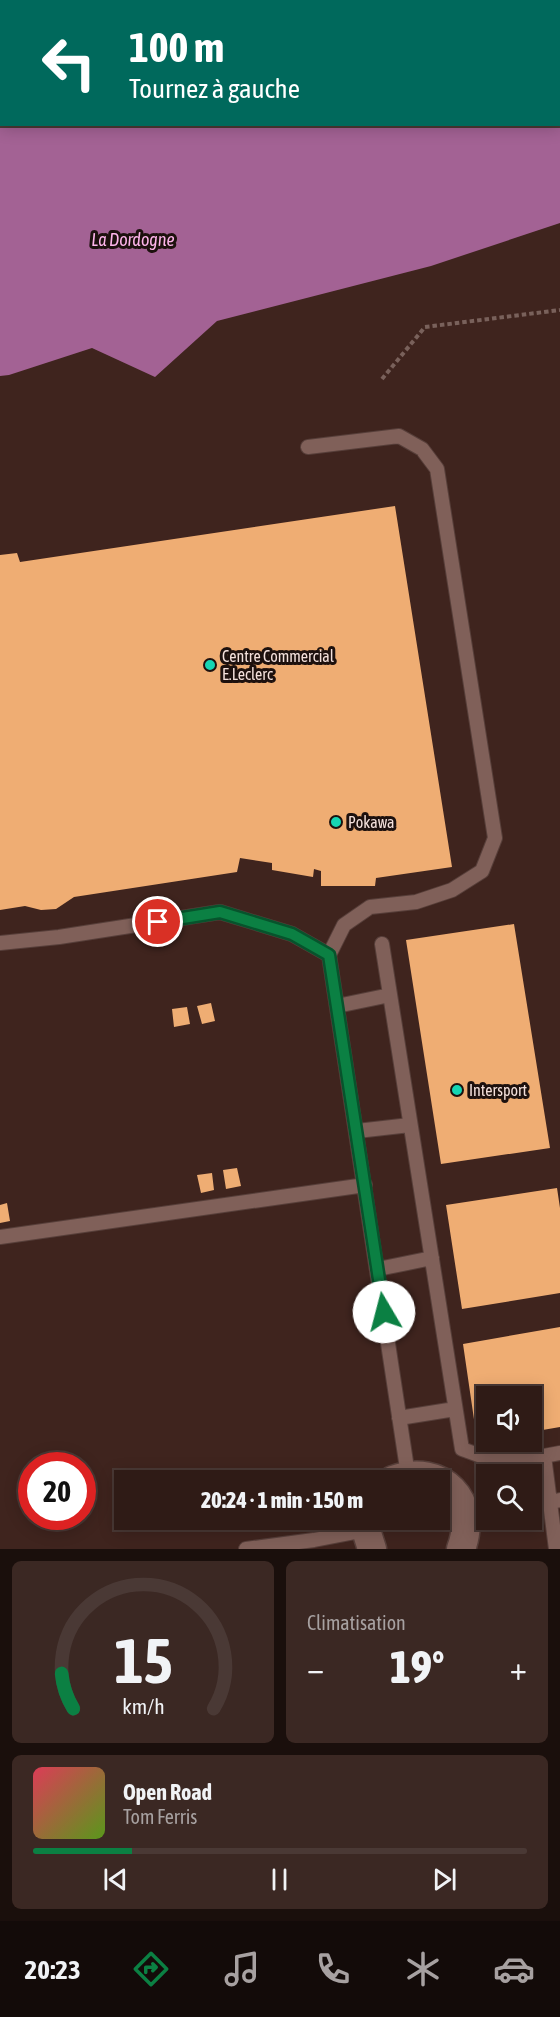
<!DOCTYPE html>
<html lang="fr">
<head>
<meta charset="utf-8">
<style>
	body { margin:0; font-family:"Asap Condensed",sans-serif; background:#3b2823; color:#f1f3f6; height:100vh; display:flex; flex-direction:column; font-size:22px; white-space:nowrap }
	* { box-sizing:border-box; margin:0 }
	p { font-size:20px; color:#a7a1a1 }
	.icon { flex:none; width:33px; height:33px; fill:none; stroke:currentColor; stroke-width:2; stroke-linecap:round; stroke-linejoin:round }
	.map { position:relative; height:1549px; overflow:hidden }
	.side { display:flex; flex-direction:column; gap:12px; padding:12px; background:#1a0f0c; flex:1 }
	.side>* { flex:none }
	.banner { position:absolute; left:0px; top:0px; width:561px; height:126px; box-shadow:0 3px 15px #0003,0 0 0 2px #4a3935; background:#00695c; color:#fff; overflow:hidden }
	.tools { position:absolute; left:476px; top:1386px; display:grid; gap:12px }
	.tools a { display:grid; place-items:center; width:66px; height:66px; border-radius:0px; background:#2f1b16; box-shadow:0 3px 15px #0003,0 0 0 2px #4a3935; font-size:30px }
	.speed { position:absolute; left:18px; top:1452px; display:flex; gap:12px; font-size:30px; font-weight:700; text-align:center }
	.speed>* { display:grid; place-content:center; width:78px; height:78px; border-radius:50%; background:#2f1b16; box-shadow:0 3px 15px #0003,0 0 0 2px #4a3935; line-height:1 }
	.speed .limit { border:9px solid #d22; background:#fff; color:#111 }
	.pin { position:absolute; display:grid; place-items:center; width:51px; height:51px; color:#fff; margin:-26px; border:3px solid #fff; border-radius:50%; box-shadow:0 2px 6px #0007 }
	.me { position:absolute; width:66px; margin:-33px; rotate:352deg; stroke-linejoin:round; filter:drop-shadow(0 0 4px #0008) }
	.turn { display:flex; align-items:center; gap:21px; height:126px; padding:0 30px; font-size:27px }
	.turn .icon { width:78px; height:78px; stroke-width:2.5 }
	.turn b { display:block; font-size:42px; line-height:51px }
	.big { font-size:45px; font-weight:800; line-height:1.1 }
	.side .card { flex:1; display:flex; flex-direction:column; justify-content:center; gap:9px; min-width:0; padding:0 21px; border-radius:9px; background:#3b2823 }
	.side .dial { align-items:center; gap:0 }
	.dial svg { height:156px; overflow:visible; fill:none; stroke:#4a3935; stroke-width:7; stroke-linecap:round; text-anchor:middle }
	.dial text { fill:#f1f3f6; stroke:none }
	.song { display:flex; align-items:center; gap:18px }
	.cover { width:72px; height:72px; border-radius:9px; background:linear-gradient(135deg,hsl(350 70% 55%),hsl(90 70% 35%)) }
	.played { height:6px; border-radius:3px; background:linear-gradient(90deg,#0b8043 20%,#4a3935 20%) }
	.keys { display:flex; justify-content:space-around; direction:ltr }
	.heat { display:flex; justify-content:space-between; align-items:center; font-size:33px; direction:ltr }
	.side .tiles { flex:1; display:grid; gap:12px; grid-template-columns:1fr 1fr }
	.card:last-child { grid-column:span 2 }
	.trip { position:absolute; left:114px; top:1470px; width:336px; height:60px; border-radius:0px; background:#2f1b16; box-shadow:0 3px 15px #0003,0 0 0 2px #4a3935; font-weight:800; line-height:60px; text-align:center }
	.menu { display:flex; height:96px; justify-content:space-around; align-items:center; background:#130b09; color:#a7a1a1 }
	.menu .icon { width:42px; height:42px }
	.menu .on { color:#0b8043 }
	.menu b { font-size:27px; color:#f1f3f6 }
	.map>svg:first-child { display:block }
	.water { fill:#a36294 }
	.building { fill:#efad73 }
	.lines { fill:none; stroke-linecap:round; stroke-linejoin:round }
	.service-casing { stroke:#573f3a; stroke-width:16 }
	.minor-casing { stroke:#573f3a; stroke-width:31 }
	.path { stroke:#79615b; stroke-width:4; stroke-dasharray:4.5 3; stroke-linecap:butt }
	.service { stroke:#806059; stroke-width:14 }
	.minor { stroke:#806059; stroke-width:28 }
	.route-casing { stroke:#07532c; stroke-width:15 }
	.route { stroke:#0b8043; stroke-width:10 }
	.poi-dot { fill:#16d5b3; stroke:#1d110e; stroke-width:2 }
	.labels { text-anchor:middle; stroke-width:6; stroke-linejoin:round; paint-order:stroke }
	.poi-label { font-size:16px; fill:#f4e1dc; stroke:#1d110e; text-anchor:start }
	.water-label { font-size:18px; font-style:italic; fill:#feb5eb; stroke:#1d110e }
</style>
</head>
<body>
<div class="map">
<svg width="560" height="1549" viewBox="0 0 560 1549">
	<rect width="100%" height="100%" fill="#3f241e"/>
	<path class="water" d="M 175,0 L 560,0 L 560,223 L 431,266 L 217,321 L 155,377 L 92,348 L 9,375 L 0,376 L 0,47 L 1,47 L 2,124 L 560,124 L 560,2 L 171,1 Z"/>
	<path class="building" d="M 395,506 L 452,867 L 376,878 L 375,886 L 321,886 L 321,871 L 314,869 L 313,877 L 272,870 L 272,863 L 240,858 L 237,872 L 74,897 L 56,909 L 41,910 L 25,906 L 0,910 L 0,555 L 17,553 L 20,562 Z
		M 514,924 L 550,1148 L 441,1164 L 406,940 Z
		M 211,1003 L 215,1021 L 202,1024 L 197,1006 Z
		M 187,1007 L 190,1024 L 174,1027 L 172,1009 Z
		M 237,1168 L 241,1186 L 226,1189 L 223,1170 Z
		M 212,1173 L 214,1190 L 201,1193 L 197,1175 Z
		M 557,1188 L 560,1208 L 560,1293 L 462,1309 L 446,1205 Z
		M 7,1203 L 10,1221 L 0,1223 L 0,1205 Z
		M 560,1327 L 560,1427 L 531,1432 L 531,1396 L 486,1396 L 486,1438 L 477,1440 L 463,1344 Z"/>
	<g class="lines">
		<defs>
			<path id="service" d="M 308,447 L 399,436 L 422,449 L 437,469 L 495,838 L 482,871 L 452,890 L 416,902 L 370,907 L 344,925 L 329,955 L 408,1475
				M 0,943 L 59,937 L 220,912 L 292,934 L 329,955
				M 382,944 L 462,1449 L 492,1460 L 544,1456
				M 337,1006 L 390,995
				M 357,1131 L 410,1125
				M 0,1237 L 365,1185
				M 378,1269 L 432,1258
				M 399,1418 L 455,1409
				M 531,1506 L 560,1500
				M 467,1520 L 486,1516
				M 246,1549 L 314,1540 L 366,1530
				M 556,1549 L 544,1456 L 560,1453"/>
			<path id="minor" d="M 393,1480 C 442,1462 479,1501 461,1549
				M 366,1520 L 366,1530 L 372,1549"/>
		</defs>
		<use href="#service" class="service-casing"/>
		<use href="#minor" class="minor-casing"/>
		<path class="path" d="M 382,379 L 425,327 L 560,310"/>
		<use href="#service" class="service"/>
		<use href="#minor" class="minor"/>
	</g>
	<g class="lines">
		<defs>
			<path id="route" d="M 158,922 L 220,912 L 292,934 L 329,955 L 384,1312"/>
		</defs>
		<use href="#route" class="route-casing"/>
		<use href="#route" class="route"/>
	</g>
	<g class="poi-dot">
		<circle cx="210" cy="665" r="6"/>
		<circle cx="336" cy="822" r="6"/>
		<circle cx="457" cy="1090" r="6"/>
	</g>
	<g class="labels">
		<g class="poi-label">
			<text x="222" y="662">Centre Commercial<tspan x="222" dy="18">E.Leclerc</tspan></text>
			<text x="348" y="828">Pokawa</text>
			<text x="469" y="1096">Intersport</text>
		</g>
		<g class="water-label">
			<text x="133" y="246">La Dordogne</text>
		</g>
	</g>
</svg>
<div class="tools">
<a><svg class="icon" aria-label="sound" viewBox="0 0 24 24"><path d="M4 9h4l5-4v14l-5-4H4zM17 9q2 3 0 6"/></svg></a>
<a><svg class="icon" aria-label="search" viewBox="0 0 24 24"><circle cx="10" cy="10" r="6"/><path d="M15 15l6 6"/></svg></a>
</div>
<div class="speed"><div class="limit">20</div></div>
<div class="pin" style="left:158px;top:922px;background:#d93025"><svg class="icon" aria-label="arrive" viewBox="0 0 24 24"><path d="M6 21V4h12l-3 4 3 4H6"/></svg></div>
<svg class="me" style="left:384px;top:1312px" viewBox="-20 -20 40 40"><circle r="19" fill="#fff"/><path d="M0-13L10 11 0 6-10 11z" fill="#0b8043"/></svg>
<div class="trip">20:24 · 1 min · 150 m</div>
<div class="banner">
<div class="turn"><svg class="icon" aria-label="left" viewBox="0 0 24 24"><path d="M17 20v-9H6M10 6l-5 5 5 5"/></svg><div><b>100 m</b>Tournez à gauche</div></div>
</div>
</div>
<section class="side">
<div class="tiles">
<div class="card dial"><svg viewBox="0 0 100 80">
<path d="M14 69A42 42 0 1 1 86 69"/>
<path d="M14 69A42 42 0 0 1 8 51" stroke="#0b8043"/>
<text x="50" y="56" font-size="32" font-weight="700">15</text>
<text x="50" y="72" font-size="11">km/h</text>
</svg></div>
<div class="card"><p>Climatisation</p>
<div class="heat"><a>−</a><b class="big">19°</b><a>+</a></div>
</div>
<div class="card">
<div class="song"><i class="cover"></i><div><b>Open Road</b><p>Tom Ferris</p></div></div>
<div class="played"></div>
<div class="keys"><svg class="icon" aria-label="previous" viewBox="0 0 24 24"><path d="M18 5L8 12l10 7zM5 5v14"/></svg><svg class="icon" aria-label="pause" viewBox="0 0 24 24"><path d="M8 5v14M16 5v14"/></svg><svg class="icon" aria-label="next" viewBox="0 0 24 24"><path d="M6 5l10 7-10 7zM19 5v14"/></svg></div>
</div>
</div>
</section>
<nav class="menu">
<b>20:23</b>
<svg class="icon on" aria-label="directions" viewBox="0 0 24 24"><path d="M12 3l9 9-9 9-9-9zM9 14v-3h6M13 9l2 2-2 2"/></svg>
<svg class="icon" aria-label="music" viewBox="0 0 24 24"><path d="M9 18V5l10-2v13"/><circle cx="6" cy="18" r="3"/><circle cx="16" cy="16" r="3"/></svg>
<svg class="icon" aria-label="phone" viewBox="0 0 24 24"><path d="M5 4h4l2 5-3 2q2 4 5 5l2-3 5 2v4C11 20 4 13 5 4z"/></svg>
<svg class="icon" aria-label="climate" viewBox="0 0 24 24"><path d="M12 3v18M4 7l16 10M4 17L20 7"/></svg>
<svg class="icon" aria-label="car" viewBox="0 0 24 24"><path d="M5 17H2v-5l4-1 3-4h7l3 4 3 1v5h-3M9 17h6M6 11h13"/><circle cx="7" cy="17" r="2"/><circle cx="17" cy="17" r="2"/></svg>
</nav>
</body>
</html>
